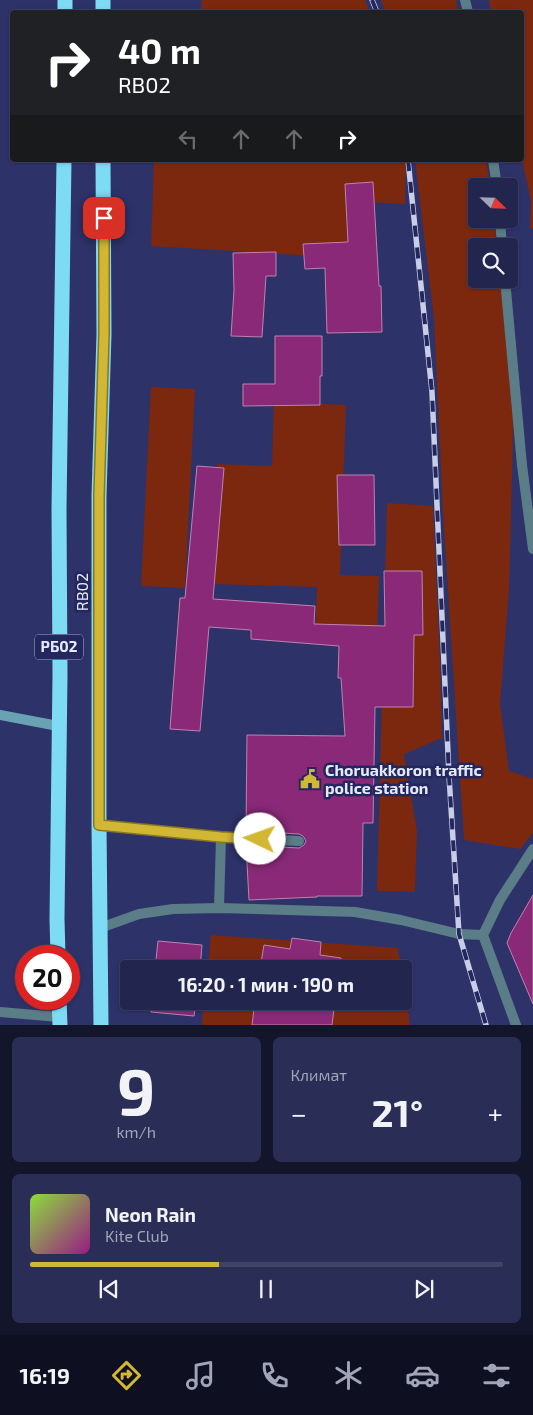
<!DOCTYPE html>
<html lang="ru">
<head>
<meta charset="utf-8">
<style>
	body { margin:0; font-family:"Exo 2",sans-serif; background:#2a2e56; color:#f1f3f6; height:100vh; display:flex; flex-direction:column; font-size:19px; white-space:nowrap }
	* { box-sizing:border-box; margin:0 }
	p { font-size:16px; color:#a2a5b7 }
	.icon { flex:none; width:28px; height:28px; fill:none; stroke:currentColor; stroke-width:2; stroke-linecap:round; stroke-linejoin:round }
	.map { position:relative; height:1025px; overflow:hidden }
	.details { display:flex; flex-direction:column; gap:12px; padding:12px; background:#13152b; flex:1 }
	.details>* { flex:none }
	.banner { position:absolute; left:10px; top:10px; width:514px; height:152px; border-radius:5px; box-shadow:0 1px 4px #0004,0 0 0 1px #3f4366; background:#202124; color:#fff; overflow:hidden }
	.needle { width:32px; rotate:113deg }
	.fabs { position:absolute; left:468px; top:178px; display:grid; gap:10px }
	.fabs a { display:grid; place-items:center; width:50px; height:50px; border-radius:5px; background:#22264f; box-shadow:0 1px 4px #0004,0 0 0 1px #3f4366; font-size:25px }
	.speed { position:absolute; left:15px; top:945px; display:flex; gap:10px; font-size:25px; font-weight:700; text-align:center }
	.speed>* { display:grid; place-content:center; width:65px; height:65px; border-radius:50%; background:#22264f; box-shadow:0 1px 4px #0004,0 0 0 1px #3f4366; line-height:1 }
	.speed .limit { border:8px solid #d22; background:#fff; color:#111 }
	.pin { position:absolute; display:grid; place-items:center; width:42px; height:42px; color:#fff; margin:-21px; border-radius:10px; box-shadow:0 2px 8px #0006 }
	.me { position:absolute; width:55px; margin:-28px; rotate:273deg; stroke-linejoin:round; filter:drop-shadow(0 0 4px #0008) }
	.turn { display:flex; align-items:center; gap:18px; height:105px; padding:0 25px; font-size:22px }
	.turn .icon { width:65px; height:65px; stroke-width:2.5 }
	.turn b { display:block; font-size:35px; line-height:42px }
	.lanes { display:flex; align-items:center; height:48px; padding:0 25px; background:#0003; justify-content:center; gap:25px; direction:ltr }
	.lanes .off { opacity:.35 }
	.big { font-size:38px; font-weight:700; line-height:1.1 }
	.details .card { flex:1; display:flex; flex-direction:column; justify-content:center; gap:8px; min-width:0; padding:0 18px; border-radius:8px; background:#2a2e56 }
	.details .dial { align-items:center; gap:0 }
	.dial b { font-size:65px; line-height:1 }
	.song { display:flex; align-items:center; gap:15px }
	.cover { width:60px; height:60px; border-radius:8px; background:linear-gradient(135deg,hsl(90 70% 55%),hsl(310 70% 35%)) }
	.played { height:5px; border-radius:2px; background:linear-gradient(90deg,#d2b735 40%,#3f4366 40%) }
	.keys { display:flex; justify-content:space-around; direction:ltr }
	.heat { display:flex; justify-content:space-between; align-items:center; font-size:28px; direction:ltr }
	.details .tiles { flex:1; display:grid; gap:12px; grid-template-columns:1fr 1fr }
	.card:last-child { grid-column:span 2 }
	.trip { position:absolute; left:120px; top:960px; width:292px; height:50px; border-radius:5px; background:#22264f; box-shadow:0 1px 4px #0004,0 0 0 1px #3f4366; font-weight:700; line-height:50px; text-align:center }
	.tabs { display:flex; height:80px; justify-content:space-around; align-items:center; background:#0e0f20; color:#a2a5b7 }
	.tabs .icon { width:35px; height:35px }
	.tabs .on { color:#d2b735 }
	.tabs b { font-size:22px; color:#f1f3f6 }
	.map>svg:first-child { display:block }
	.green { fill:#7c280e }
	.building { fill:#892977; stroke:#bf82af }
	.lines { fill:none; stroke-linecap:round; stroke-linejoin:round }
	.lane { stroke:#5a7d87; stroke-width:10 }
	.street { stroke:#5a7d87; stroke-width:10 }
	.secondary { stroke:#69a3b3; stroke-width:10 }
	.highway { stroke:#7ddbf3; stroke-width:15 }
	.rail-casing { stroke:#c8cde8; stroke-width:5.5 }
	.rail { stroke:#24275d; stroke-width:4; stroke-dasharray:11; stroke-linecap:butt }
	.route-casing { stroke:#872; stroke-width:12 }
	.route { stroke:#d2b735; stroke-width:9 }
	.labels { text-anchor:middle; stroke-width:5; stroke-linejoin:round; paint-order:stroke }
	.shield { fill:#24275d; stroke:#abb0ce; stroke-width:1 }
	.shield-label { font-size:15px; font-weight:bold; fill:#e5eaff }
	.street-label { font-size:16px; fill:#e5eaff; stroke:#24275d }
	.poi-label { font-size:16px; font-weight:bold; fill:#e5eaff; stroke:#24275d; text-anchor:start }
</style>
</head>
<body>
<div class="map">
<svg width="533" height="1025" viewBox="0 0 533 1025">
	<rect width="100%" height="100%" fill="#2d3269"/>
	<path class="green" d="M 202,0 L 365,0 L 370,12 L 201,12 Z
		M 381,0 L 456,0 L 458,12 L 385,12 Z
		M 489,0 L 533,0 L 533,229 L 530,228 L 531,201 L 521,155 L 521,12 L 491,12 Z
		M 154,160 L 406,160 L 405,204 L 365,202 L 362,259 L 151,246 Z
		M 415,160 L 486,160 L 490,186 L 476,186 L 476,219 L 494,219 L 497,246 L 476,246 L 476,279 L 501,279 L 514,398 L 509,589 L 500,704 L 509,771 L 533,779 L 533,833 L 520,849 L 464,840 L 443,513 L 434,319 Z
		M 151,387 L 195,389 L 185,588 L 141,586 Z
		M 274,402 L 346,405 L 340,575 L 379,576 L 377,643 L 315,640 L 317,587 L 212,584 L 217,464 L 272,466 Z
		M 387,503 L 433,506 L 440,663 L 442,738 L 404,754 L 417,831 L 415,892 L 377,891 Z
		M 211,935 L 398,948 L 401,969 L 208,969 Z
		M 404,985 L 410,1025 L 202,1025 L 204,1001 L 404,1001 Z"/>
	<path class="building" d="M 373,182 L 379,286 L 381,286 L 382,332 L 327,333 L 325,268 L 305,269 L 303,244 L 348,242 L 345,184 Z
		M 276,252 L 276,276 L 266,276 L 262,337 L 231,336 L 234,290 L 233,253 Z
		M 275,336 L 322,336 L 322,376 L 320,376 L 320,405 L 243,406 L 243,384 L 275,384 Z
		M 197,466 L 224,468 L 213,599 L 315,606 L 314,624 L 385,626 L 384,571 L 422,571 L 423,635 L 414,635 L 413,707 L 375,707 L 373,823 L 363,823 L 362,896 L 317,896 L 317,897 L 249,900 L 246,845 L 299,848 L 304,845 L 306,841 L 303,836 L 299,834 L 246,831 L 247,735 L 345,736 L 341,678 L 338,678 L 339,646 L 251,639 L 251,630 L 209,627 L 200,731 L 170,729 L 180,598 L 185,598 Z
		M 337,475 L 374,475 L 375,545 L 339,545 Z
		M 533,895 L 533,1004 L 507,943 L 511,933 Z
		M 292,938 L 321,942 L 320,955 L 341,958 L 340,969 L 260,969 L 264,945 L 290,949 Z
		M 158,941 L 202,945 L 200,969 L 155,969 Z
		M 152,1001 L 196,1001 L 194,1016 L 151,1012 Z
		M 255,1001 L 335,1001 L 332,1025 L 252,1025 Z"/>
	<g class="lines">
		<path class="lane" d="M 99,825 L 221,837 L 299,841
			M 219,908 L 221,837
			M 0,1012 L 59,1017"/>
		<path class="street" d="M 465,0 L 468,12
			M 493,160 L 497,186
			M 500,219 L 502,246
			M 505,279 L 522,465 L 533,549
			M 100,928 L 139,914 L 173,909 L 219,908 L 355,912 L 401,920 L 459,934 L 483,935
			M 516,1025 L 483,935 L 500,900 L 533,849"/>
		<path class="secondary" d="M 0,715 L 58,726"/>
		<path class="highway" d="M 103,0 L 103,12
			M 65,12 L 65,0
			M 58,956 L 57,919 L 60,675 L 59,509 L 64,160
			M 59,999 L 60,1025
			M 101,1025 L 99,825 L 99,496 L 104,334 L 103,160"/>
		<defs>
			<path id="rail" d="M 372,0 L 377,12
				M 408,160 L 432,392 L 449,776 L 459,934 L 486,1025"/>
		</defs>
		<use href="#rail" class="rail-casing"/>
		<use href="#rail" class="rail"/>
	</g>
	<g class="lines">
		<defs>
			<path id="route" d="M 104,218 L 104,334 L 99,496 L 99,825 L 221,837 L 260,839"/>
		</defs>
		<use href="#route" class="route-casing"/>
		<use href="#route" class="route"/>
	</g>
	<defs>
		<symbol id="civic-bare" viewBox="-9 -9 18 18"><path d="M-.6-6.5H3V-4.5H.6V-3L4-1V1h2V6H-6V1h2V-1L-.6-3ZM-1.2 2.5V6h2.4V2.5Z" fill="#d2b735" stroke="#24275d" stroke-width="2.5" paint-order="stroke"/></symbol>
	</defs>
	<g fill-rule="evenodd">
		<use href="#civic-bare" x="296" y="765" width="28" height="28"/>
	</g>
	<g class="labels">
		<rect class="shield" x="35" y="634.5" width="48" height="25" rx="4"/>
		<g class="shield-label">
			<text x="59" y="652">РБ02</text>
		</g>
		<g class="street-label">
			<text transform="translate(82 592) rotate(-90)" y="6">RB02</text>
		</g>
		<g class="poi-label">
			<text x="325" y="776">Choruakkoron traffic<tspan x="325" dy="18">police station</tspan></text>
		</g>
	</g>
</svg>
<div class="fabs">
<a><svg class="needle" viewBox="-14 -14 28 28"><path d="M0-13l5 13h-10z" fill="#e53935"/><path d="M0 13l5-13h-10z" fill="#a2a5b7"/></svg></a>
<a><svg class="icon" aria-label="search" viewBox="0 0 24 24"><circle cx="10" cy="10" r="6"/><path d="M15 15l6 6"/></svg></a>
</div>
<div class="speed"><div class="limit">20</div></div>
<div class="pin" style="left:104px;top:218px;background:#d93025"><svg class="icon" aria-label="arrive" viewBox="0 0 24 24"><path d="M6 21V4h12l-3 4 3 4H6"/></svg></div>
<svg class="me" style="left:260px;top:839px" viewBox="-20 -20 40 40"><circle r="19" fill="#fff"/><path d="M0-13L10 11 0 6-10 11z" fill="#d2b735"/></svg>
<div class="trip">16:20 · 1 мин · 190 m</div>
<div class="banner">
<div class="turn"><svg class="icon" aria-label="right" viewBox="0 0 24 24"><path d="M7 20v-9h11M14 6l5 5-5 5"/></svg><div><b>40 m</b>RB02</div></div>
<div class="lanes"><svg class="icon off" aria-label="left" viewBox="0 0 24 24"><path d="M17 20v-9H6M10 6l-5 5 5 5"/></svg><svg class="icon off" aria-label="ahead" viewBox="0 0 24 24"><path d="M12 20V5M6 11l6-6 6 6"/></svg><svg class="icon off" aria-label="ahead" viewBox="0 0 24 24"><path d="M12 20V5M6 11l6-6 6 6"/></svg><svg class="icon" aria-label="right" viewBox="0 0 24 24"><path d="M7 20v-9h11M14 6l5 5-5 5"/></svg></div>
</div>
</div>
<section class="details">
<div class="tiles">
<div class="card dial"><b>9</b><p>km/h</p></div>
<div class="card"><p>Климат</p>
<div class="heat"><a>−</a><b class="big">21°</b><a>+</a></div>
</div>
<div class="card">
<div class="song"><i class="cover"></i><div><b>Neon Rain</b><p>Kite Club</p></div></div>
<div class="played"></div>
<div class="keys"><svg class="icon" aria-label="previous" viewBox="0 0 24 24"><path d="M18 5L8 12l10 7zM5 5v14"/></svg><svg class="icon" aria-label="pause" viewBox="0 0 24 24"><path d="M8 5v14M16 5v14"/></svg><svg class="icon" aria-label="next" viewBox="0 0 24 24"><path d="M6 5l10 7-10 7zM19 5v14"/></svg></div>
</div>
</div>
</section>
<nav class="tabs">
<b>16:19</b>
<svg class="icon on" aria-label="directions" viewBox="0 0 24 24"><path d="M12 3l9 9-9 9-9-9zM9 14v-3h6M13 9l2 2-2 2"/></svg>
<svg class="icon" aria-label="music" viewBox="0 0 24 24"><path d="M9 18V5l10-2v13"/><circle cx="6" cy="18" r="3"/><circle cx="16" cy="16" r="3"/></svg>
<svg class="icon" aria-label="phone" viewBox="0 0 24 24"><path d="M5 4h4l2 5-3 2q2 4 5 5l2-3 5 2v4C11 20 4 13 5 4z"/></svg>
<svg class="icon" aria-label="climate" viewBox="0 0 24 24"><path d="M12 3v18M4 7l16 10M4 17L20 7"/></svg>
<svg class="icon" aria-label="car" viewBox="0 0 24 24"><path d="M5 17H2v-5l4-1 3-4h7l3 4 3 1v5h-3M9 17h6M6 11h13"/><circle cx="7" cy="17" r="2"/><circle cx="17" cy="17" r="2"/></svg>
<svg class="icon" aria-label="filters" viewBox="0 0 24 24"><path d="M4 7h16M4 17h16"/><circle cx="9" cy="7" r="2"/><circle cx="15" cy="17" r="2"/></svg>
</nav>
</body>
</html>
